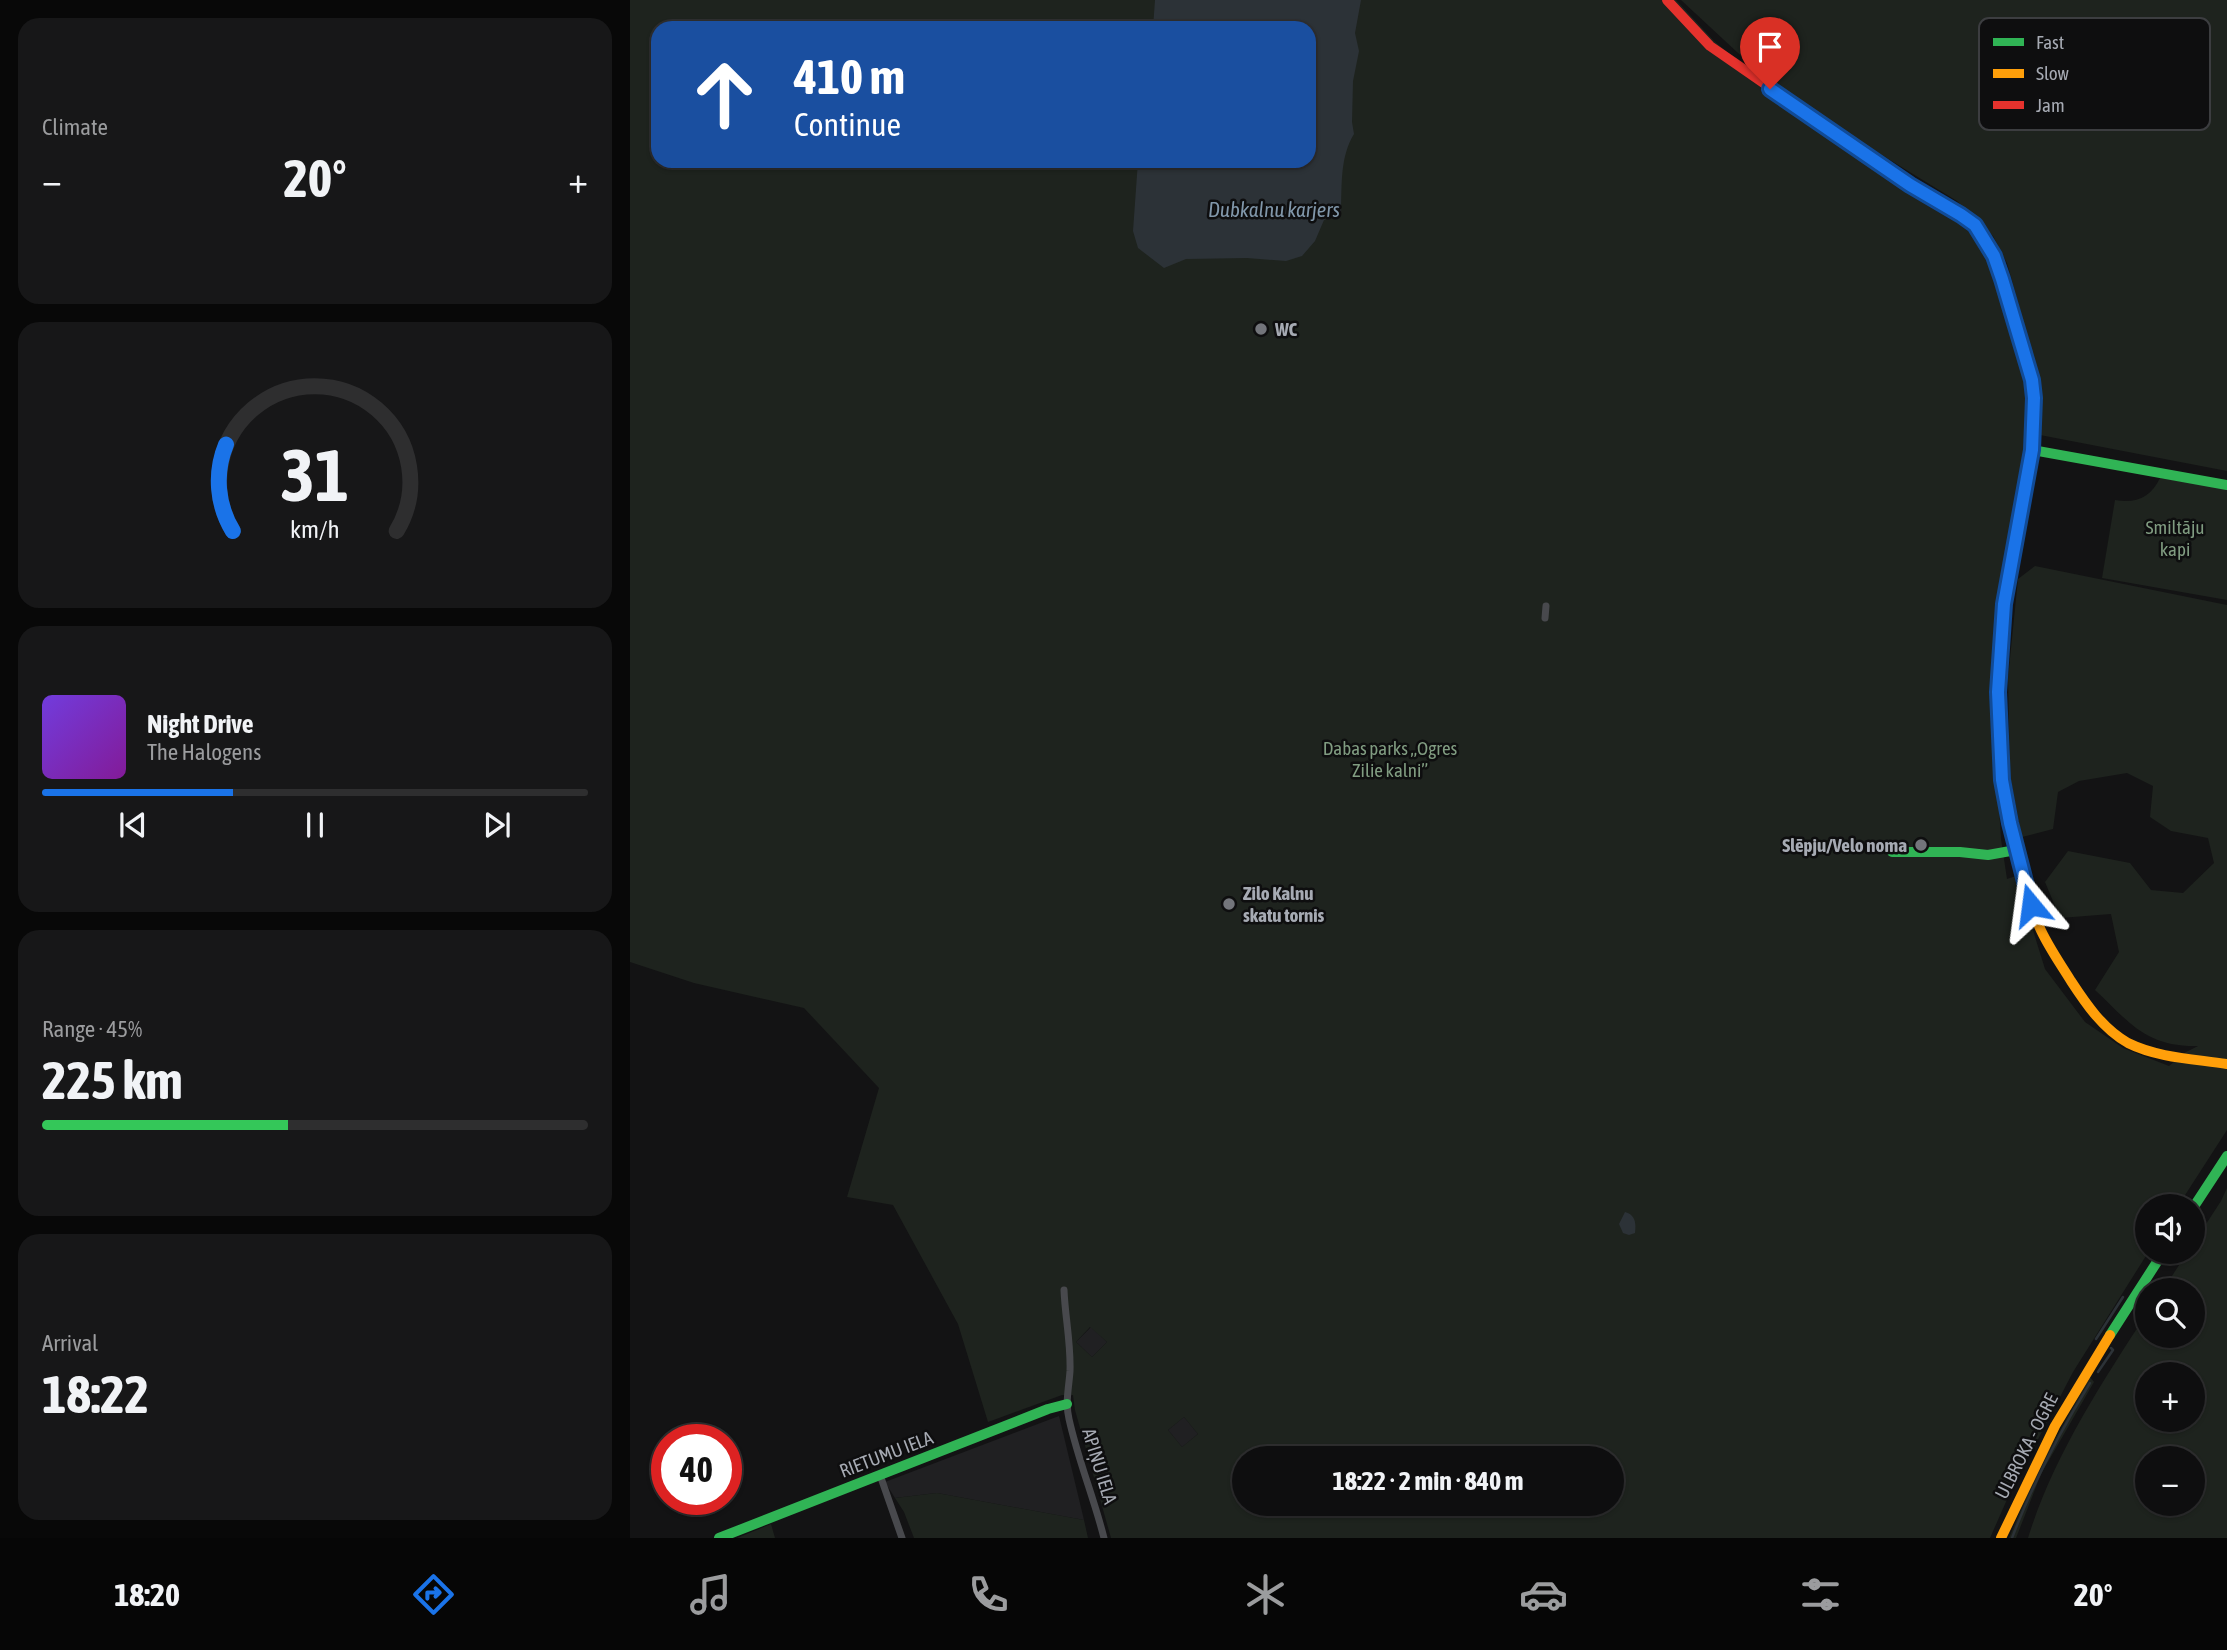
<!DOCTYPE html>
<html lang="en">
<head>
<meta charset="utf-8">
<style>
	body { margin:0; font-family:"Asap Condensed",sans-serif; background:#171718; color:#f1f3f6; height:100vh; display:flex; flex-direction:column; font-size:26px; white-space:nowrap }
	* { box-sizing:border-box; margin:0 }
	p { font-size:23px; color:#9b9c9e }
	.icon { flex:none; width:38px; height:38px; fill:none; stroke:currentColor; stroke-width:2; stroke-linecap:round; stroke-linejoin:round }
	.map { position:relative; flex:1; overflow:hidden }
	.drawer { display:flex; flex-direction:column; gap:18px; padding:18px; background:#080808; width:630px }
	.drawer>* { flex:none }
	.hud { position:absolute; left:21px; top:21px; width:665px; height:147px; border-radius:21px; box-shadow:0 2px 5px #0004,0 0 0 2px #2e2e2f; background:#1a4fa0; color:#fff; overflow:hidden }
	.tools { position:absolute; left:1505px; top:1194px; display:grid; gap:14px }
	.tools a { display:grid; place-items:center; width:70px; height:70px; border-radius:50%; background:#0e0e0f; box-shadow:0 2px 5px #0004,0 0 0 2px #2e2e2f; font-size:35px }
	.speed { position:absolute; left:21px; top:1424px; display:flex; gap:14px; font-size:35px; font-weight:700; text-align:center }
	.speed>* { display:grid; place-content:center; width:91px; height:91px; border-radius:50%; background:#0e0e0f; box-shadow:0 2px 5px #0004,0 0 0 2px #2e2e2f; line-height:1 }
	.speed .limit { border:10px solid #d22; background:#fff; color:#111 }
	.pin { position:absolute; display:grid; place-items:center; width:60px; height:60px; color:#fff; margin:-72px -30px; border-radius:50% 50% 50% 0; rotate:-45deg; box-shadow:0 0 7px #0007 }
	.pin .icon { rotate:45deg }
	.me { position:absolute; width:77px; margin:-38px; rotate:344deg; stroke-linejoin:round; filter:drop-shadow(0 0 5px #0008) }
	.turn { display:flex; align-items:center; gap:24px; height:147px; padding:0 28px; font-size:32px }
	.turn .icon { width:91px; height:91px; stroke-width:2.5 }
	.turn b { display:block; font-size:49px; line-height:60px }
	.big { font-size:52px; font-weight:700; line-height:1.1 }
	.drawer .card { flex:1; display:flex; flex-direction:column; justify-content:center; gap:10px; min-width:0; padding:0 24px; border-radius:21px; background:#171718 }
	.drawer .dial { align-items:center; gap:0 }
	.dial svg { height:182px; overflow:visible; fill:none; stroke:#2e2e2f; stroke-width:7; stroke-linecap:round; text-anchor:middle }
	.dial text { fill:#f1f3f6; stroke:none }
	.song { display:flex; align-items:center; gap:21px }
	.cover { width:84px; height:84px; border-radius:10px; background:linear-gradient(135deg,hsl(260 70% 55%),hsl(290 70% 35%)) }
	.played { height:7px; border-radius:4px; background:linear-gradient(90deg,#1a73e8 35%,#2e2e2f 35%) }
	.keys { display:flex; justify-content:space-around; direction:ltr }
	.heat { display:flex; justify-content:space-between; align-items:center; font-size:38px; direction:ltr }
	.charge { height:10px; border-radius:5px; background:linear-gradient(90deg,#34c759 45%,#2e2e2f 0) }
	.trip { position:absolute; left:602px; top:1446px; width:392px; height:70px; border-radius:35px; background:#0e0e0f; box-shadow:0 2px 5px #0004,0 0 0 2px #2e2e2f; font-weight:700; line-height:70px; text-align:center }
	.dock { display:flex; height:112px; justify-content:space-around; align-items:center; background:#060606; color:#9b9c9e }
	.dock .icon { width:49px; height:49px }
	.dock .on { color:#1a73e8 }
	.dock b { font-size:32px; color:#f1f3f6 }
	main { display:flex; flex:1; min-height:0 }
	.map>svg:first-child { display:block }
	.built { fill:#202022 }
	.green { fill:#1e231e; fill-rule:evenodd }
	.water { fill:#2c3237 }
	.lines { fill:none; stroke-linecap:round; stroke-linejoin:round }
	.stream { stroke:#2c3237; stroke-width:2.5 }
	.street { stroke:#48494d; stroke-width:7 }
	.fast { stroke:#30b455; stroke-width:10 }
	.slow { stroke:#ff9f0a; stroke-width:10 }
	.jam { stroke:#e5322d; stroke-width:10 }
	.route-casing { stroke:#114b97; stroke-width:18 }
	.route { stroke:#1a73e8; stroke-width:12 }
	.poi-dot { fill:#73757b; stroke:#0e0e0f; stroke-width:2.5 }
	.labels { text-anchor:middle; stroke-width:5; stroke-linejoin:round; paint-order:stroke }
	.poi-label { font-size:19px; font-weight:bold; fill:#a6aab3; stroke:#0e0e0f; text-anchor:start }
	.park-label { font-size:19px; fill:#809c81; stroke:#0e0e0f }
	.street-label { font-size:19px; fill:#a6aab3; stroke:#0e0e0f }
	.water-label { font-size:21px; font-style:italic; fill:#8197aa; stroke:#0e0e0f }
	.key { fill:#0e0e0f; stroke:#3c3d40; stroke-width:2 }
	.key-label { font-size:19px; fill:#a6aab3 }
</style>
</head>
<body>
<main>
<section class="drawer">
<div class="card"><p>Climate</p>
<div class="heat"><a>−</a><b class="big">20°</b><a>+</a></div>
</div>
<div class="card dial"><svg viewBox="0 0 100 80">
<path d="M14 69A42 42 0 1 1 86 69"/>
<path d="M14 69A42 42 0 0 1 11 31" stroke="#1a73e8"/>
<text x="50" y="56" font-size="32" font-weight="700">31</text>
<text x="50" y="72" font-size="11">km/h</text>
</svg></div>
<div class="card">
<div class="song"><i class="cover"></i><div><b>Night Drive</b><p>The Halogens</p></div></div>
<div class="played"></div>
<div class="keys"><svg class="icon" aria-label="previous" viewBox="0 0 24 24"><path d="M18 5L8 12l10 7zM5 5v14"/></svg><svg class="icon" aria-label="pause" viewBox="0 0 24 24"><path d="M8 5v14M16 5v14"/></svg><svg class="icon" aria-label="next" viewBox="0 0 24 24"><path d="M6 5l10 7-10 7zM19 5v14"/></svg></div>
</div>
<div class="card"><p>Range · 45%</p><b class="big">225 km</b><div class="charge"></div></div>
<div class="card"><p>Arrival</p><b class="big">18:22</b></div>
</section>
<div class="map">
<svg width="1597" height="1538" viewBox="0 0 1597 1538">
	<rect width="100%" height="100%" fill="#131314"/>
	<path class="built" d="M 461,1327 L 477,1342 L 462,1357 L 446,1342 Z
		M 429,1416 L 454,1520 L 307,1493 L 265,1498 L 255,1482 Z
		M 554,1417 L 568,1434 L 552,1447 L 538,1430 Z"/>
	<path class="green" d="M 0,0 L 1046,0 L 1084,41 L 1108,61 L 1342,229 L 1360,260 L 1398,395 L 1391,495 L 1366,602 L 1361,682 L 1371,839 L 1377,879 L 1386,876 L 1415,969 L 1455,1022 L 1493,1048 L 1539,1066 L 1556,1052 L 1568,1046 C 1516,1047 1500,1023 1465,990 L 1489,952 L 1481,914 L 1430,918 L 1415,882 L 1438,851 L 1500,863 L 1521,890 L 1553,893 L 1584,863 L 1578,838 L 1541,831 L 1520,817 L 1523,786 L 1497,773 L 1449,781 L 1428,792 L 1423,829 L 1392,837 L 1380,776 L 1378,678 L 1388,579 L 1405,566 L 1597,605 L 1597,1130 L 1548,1206 L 1517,1206 L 1517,1251 L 1519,1251 L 1443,1372 L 1379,1495 L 1360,1538 L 481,1538 L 445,1410 L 443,1395 L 432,1395 L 358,1422 L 328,1324 L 263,1205 L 217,1197 L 249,1088 L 174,1008 L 64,983 L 0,962 ZM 28,28 L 679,28 L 679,161 L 28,161 ZM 460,1327 L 477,1342 L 462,1357 L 446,1342 ZM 554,1417 L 568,1434 L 552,1447 L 538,1430 ZM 614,1458 L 982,1458 L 982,1503 L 614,1503 Z
		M 1051,0 L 1597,0 L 1597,471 L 1410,435 L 1410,381 L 1377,263 L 1363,236 L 1327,201 L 1216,133 L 1122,66 Z
		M 1530,478 L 1597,489 L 1597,600 L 1472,578 L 1485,500 C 1506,504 1521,497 1530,478 Z
		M 1597,1188 L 1597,1538 L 1398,1538 C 1423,1457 1471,1384 1517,1313 L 1517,1335 L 1563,1335 L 1563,1290 L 1533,1290 L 1558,1251 L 1563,1251 L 1563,1244 L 1591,1201 ZM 1517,1374 L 1563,1374 L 1563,1419 L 1517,1419 ZM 1517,1458 L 1563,1458 L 1563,1503 L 1517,1503 Z
		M 1460,1377 L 1464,1382 L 1411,1474 L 1386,1538 L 1379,1538 L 1407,1471 Z
		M 307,1493 L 454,1520 L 458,1538 L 284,1538 L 274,1512 L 265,1498 Z
		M 141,1524 L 145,1538 L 107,1538 Z"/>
	<path class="water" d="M 525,0 L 731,0 L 725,33 L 729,51 L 723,81 L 722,122 L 724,134 C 710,157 712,184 711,211 L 694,220 L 685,241 L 672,256 L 656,261 L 617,258 L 556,259 L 534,268 L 508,248 L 503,231 L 508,161 L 679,161 L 679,28 L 523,28 Z
		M 995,1212 C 1006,1215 1006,1224 1005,1233 L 999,1235 L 993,1233 L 989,1224 Z"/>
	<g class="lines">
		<path class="stream" d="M 1466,1339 L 1493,1297
			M 1468,1372 L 1483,1350 L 1481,1348
			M 1382,1538 C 1403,1483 1429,1433 1460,1383"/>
		<path class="street" d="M 915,618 L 916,606
			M 434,1290 C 435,1316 441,1344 440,1371 C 439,1387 435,1402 439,1419 C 448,1460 464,1498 474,1538
			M 250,1475 L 272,1538"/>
		<path class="fast" d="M 1402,450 L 1597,485
			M 1370,733 C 1366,681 1370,626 1379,574 C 1389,518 1412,435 1402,380 C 1397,353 1385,325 1377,298
			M 1262,852 L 1330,852 L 1358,855 L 1386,850
			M 1563,1208 L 1597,1156
			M 1480,1335 L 1534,1251
			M 89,1538 L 418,1409 L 437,1404"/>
		<path class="slow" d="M 1177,113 L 1280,185 L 1331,214 L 1344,225 L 1364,256 L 1377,298
			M 1370,733 C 1374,797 1383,867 1409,926 C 1417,945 1430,963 1441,981 C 1456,1004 1473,1029 1498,1043 C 1528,1058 1565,1059 1597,1064
			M 1371,1538 L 1425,1426 L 1480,1335"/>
		<path class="jam" d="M 1037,0 L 1080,46 L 1177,113"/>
	</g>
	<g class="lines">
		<defs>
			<path id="route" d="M 1140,89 L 1280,185 L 1331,215 L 1345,225 L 1364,256 L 1372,279 L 1402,380 L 1404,398 L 1402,450 L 1374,604 L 1368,692 L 1372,780 L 1380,823 L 1401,905"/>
		</defs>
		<use href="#route" class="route-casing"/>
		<use href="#route" class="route"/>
	</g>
	<g class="poi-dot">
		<circle cx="631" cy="329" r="7"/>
		<circle cx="1291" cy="845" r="7"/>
		<circle cx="599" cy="904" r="7"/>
	</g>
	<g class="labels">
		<g class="poi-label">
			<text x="645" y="336">WC</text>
			<text x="1277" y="852" text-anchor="end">Slēpju/Velo noma</text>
			<text x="613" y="900">Zilo Kalnu<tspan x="613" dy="22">skatu tornis</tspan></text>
		</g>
		<g class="park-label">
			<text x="1545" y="534">Smiltāju<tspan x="1545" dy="22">kapi</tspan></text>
			<text x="760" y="755">Dabas parks „Ogres<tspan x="760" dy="22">Zilie kalni”</tspan></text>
		</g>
		<g class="street-label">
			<text transform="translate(1396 1446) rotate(-63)" y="7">ULBROKA - OGRE</text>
			<text transform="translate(256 1454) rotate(-21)" y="7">RIETUMU IELA</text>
			<text transform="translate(470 1466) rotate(73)" y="7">APIŅU IELA</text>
		</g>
		<g class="water-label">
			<text x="644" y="217">Dubkalnu karjers</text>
		</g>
	</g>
	<rect x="1349" y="18" width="231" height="112" rx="10" class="key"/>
	<rect x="1363" y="38" width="31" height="8" fill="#30b455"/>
	<rect x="1363" y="69" width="31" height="9" fill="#ff9f0a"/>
	<rect x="1363" y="101" width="31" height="8" fill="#e5322d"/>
	<g class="key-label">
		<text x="1406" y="49">Fast</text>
		<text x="1406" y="80">Slow</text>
		<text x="1406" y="112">Jam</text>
	</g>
</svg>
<div class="tools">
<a><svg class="icon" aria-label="sound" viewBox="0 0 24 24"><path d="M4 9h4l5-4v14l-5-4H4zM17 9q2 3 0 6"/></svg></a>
<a><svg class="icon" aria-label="search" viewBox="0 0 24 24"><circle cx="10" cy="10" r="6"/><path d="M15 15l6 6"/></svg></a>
<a>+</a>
<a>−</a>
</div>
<div class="speed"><div class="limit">40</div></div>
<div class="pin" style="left:1140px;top:89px;background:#d93025"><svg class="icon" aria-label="arrive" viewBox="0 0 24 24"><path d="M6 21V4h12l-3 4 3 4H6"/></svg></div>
<svg class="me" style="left:1401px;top:905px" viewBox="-20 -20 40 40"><path d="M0-17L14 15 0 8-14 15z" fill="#1a73e8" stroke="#fff" stroke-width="4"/></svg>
<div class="trip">18:22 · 2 min · 840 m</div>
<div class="hud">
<div class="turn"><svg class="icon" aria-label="ahead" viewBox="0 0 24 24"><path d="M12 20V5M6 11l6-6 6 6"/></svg><div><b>410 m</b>Continue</div></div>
</div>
</div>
</main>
<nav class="dock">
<b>18:20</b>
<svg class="icon on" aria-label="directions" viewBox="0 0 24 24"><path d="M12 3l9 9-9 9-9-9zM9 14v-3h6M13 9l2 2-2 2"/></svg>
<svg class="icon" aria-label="music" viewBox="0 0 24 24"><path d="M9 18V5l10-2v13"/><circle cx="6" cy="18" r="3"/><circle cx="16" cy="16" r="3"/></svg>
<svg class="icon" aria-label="phone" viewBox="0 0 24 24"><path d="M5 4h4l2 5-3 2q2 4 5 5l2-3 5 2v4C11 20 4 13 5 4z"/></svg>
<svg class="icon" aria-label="climate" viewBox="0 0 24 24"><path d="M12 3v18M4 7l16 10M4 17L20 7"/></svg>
<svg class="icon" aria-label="car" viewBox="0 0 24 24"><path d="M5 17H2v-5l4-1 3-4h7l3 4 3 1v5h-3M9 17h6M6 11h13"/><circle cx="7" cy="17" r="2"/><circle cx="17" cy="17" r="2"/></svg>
<svg class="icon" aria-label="filters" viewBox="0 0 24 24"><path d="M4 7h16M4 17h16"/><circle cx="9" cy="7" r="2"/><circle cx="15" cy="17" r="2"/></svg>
<b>20°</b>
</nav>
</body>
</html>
